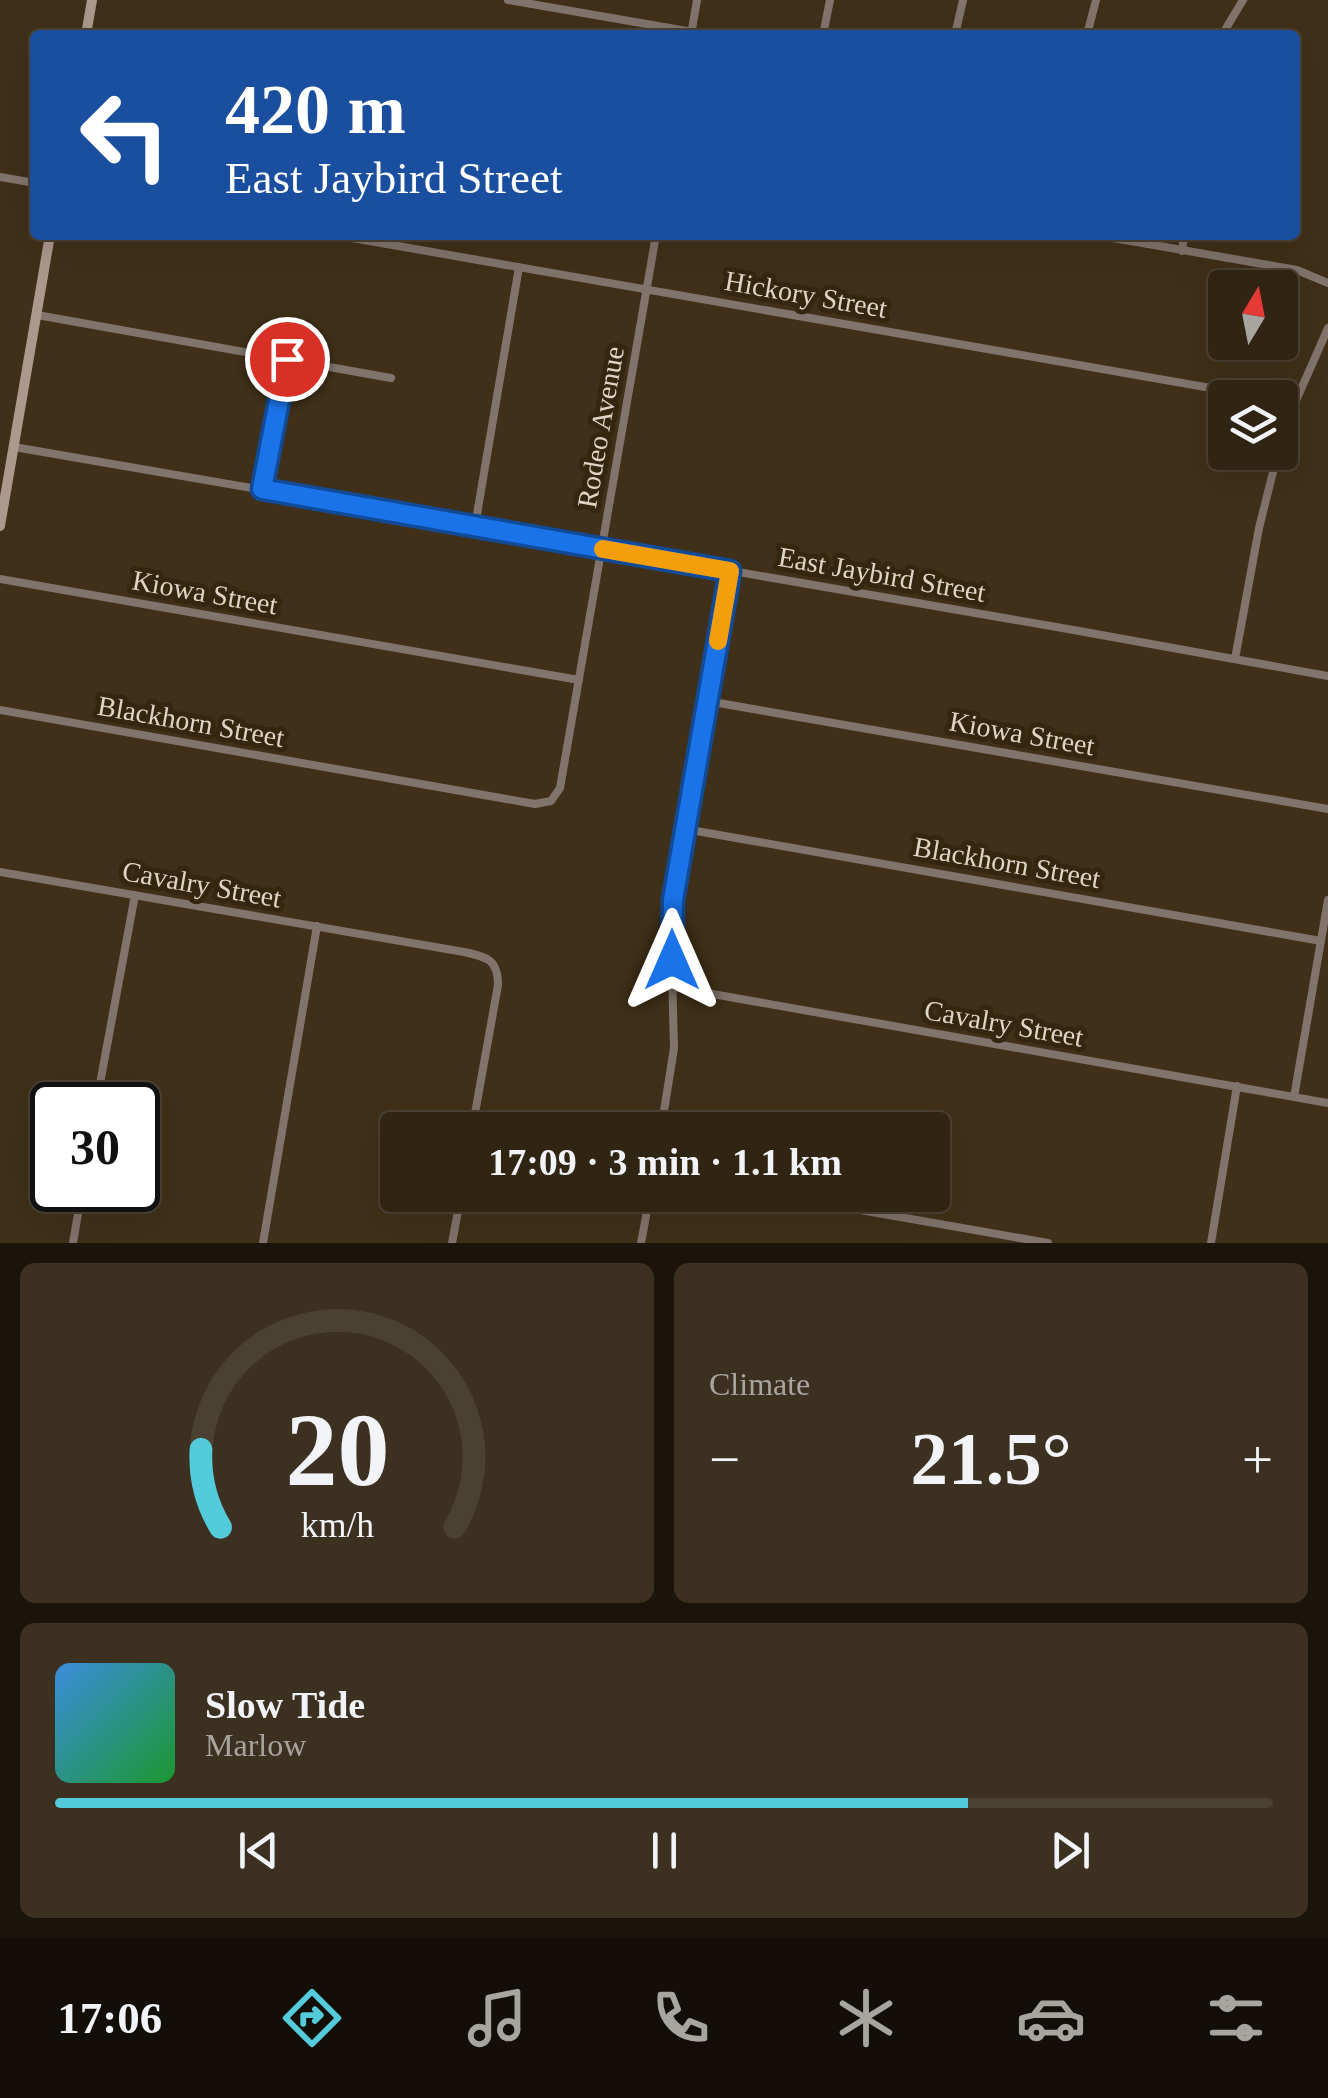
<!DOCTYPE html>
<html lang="en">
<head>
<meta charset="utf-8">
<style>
	body { margin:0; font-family:Georgia,serif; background:#3c3021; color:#f1f3f6; height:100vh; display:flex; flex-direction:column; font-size:38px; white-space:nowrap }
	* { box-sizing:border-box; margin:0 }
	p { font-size:32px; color:#a8a4a0 }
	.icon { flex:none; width:55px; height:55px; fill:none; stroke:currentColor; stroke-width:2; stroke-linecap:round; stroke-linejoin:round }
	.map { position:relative; height:1243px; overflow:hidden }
	.side { display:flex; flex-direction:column; gap:20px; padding:20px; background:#1a140a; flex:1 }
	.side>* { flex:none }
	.top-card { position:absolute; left:30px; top:30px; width:1270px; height:210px; border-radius:10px; box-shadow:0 10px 40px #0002,0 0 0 2px #4b4133; background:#1a4fa0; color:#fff; overflow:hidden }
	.needle { width:65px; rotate:10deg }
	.buttons { position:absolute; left:1208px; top:270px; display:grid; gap:20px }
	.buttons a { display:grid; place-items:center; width:90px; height:90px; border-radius:10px; background:#302413; box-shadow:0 10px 40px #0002,0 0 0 2px #4b4133; font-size:50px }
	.speed { position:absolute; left:30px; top:1082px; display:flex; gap:20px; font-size:50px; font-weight:700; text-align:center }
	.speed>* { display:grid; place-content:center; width:130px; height:130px; border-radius:50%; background:#302413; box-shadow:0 10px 40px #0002,0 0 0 2px #4b4133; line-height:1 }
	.speed .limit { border:5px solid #111; border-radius:15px; background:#fff; color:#111 }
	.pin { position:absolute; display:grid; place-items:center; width:85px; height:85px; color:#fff; margin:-42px; border:5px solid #fff; border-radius:50%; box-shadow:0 2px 10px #0007 }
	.me { position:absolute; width:110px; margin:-55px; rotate:0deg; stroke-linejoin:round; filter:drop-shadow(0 0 8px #0008) }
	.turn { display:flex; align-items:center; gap:35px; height:210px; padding:0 30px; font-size:45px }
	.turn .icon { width:130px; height:130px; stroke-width:2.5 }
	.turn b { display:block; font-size:70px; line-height:85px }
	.big { font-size:75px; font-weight:700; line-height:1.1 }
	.side .card { flex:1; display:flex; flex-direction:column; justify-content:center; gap:15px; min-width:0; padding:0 35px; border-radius:15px; background:#3c3021 }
	.side .dial { align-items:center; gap:0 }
	.dial svg { height:260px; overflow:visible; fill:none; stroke:#4b4133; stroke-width:7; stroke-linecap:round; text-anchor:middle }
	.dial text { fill:#f1f3f6; stroke:none }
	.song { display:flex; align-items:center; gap:30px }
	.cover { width:120px; height:120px; border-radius:15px; background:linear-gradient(135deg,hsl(210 70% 55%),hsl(130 70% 35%)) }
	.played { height:10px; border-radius:5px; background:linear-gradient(90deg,#53cbdb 75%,#4b4133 75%) }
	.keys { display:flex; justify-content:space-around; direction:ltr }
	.heat { display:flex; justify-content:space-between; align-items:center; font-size:55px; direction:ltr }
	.side .tiles { flex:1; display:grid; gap:20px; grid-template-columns:1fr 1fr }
	.card:last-child { grid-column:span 2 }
	.trip { position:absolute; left:380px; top:1112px; width:570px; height:100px; border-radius:10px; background:#302413; box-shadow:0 10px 40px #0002,0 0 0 2px #4b4133; font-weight:700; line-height:100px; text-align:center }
	.tab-bar { display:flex; height:160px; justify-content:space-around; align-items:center; background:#130e08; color:#a8a4a0 }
	.tab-bar .icon { width:70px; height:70px }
	.tab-bar .selected { color:#53cbdb }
	.tab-bar b { font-size:45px; color:#f1f3f6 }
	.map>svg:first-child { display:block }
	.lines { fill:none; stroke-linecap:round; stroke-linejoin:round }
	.minor { stroke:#80746c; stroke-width:8 }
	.secondary { stroke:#ac988c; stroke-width:10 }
	.route-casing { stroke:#114b97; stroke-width:25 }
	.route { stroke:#1a73e8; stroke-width:18 }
	.slow { stroke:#f59e0b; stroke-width:18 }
	.labels { text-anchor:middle; stroke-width:10; stroke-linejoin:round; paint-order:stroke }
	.street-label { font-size:28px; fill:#dfd5c7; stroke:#35260f }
</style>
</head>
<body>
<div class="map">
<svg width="1328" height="1243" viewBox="0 0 1328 1243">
	<rect width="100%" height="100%" fill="#403019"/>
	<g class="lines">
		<path class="minor" d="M 508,0 L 710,35
			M 691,35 L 697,0
			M 823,35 L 830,0
			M 955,35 L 963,0
			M 1087,35 L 1096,0
			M 1222,35 L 1243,0
			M 0,177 L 35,183
			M 335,235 L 1268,398
			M 1096,235 L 1297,270 L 1328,283
			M 1182,251 L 1184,235
			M 37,315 L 391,378
			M 1280,446 L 1295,403 L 1328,328
			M 14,447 L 1068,629 L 1328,676
			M 262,489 L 287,359
			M 475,526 L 519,267
			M 0,579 L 579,680
			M 1235,659 L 1259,528 L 1278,452
			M 707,701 L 1328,809
			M 0,710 L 535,804 L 551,801 L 560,788 L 656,235
			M 685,829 L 1321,941
			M 0,872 L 464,952 C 487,957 498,959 498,985 L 472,1130
			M 673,987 L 1328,1103
			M 1294,1097 L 1328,900
			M 96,1105 L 135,895
			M 661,1130 L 674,1048 L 671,933 L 673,900 L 730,571
			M 775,1195 L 1048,1243
			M 73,1243 L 82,1190
			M 263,1243 L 317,926
			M 452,1243 L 461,1195
			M 641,1243 L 650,1195
			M 1211,1243 L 1237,1086"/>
		<path class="secondary" d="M 86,35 L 92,0
			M 0,526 L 50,235"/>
	</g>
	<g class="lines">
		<defs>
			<path id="route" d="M 287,359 L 262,489 L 730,571 L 673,900 L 672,960"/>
		</defs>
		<use href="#route" class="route-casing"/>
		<use href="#route" class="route"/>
		<path class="slow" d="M 603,549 L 730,571 L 718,641"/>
	</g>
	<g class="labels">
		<g class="street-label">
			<text transform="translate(806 294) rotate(10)" y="10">Hickory Street</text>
			<text transform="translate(600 427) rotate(-80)" y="10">Rodeo Avenue</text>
			<text transform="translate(882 574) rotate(10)" y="10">East Jaybird Street</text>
			<text transform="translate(205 592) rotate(10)" y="10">Kiowa Street</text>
			<text transform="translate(191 721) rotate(10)" y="10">Blackhorn Street</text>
			<text transform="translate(1022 733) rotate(10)" y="10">Kiowa Street</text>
			<text transform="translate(1007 862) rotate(10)" y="10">Blackhorn Street</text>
			<text transform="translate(202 884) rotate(10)" y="10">Cavalry Street</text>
			<text transform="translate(1004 1023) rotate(10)" y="10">Cavalry Street</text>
		</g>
	</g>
</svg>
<div class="buttons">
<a><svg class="needle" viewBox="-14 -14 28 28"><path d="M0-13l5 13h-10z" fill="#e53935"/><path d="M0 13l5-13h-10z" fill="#a8a4a0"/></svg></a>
<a><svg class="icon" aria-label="layers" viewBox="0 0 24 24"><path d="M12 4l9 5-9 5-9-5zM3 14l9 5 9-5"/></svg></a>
</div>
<div class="speed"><div class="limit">30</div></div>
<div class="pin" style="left:287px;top:359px;background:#d93025"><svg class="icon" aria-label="arrive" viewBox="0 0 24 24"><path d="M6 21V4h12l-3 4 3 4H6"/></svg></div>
<svg class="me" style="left:672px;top:960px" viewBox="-20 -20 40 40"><path d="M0-17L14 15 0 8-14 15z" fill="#1a73e8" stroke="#fff" stroke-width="4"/></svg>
<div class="trip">17:09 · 3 min · 1.1 km</div>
<div class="top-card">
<div class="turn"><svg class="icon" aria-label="left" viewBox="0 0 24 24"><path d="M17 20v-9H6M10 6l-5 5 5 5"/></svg><div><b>420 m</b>East Jaybird Street</div></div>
</div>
</div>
<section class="side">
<div class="tiles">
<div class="card dial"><svg viewBox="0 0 100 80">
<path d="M14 69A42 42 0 1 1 86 69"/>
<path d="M14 69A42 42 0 0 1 8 45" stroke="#53cbdb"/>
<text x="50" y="56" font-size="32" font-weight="700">20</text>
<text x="50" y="72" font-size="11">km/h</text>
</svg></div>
<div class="card"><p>Climate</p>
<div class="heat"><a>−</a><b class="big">21.5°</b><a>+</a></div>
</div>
<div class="card">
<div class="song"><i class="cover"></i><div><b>Slow Tide</b><p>Marlow</p></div></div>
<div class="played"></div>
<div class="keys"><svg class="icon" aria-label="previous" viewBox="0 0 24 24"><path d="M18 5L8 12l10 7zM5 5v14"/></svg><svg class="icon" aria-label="pause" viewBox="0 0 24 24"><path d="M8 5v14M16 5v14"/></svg><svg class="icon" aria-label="next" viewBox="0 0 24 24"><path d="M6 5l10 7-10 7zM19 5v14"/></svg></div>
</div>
</div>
</section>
<nav class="tab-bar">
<b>17:06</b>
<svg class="icon selected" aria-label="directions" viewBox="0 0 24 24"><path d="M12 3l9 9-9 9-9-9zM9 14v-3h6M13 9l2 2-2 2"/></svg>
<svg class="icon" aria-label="music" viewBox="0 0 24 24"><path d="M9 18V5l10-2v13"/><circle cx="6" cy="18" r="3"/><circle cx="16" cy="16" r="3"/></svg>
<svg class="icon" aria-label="phone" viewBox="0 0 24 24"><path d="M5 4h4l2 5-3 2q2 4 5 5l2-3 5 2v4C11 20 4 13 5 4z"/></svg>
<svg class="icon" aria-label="climate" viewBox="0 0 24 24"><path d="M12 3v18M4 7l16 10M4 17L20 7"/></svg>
<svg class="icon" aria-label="car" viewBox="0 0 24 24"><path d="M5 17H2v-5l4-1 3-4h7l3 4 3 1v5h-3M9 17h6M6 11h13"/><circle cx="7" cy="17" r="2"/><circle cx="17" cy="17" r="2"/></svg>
<svg class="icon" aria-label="filters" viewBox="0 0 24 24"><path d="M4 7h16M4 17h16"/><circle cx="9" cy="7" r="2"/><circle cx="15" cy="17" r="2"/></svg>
</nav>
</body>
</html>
